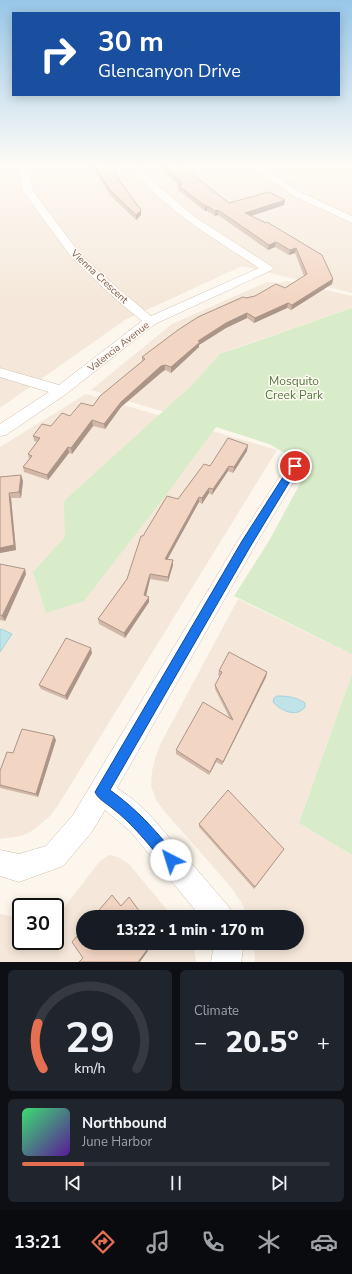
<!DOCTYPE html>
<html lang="en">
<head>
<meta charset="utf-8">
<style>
	body { margin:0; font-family:"Nunito Sans",sans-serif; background:#20242c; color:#f1f3f6; height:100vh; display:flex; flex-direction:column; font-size:15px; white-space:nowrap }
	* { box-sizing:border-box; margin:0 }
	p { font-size:13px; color:#9ea1a6 }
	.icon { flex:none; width:22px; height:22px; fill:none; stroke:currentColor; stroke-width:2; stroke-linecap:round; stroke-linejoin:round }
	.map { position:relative; height:962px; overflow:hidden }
	.details { display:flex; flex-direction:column; gap:8px; padding:8px; background:#0d0f14; flex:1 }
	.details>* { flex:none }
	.banner { position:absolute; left:12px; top:12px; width:328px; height:84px; border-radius:0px; box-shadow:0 2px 10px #0003; background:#1a4fa0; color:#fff; overflow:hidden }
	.speed { position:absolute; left:12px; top:898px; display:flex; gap:8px; font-size:20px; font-weight:700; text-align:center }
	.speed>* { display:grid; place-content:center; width:52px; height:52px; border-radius:50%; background:#171b24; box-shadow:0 2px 10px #0003; line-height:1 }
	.speed .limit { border:2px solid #111; border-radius:6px; background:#fff; color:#111 }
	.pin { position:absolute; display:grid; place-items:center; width:34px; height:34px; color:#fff; margin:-17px; border:2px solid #fff; border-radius:50%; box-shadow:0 1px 4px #0007 }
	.me { position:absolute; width:44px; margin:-22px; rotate:320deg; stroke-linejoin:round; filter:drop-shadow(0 0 3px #0008) }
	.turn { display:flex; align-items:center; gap:14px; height:84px; padding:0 20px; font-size:18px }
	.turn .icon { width:52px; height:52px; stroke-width:2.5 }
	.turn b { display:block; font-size:28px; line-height:34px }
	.big { font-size:30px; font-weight:800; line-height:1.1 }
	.details .tile { flex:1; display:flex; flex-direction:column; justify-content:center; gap:6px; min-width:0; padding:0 14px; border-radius:6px; background:#20242c }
	.details .dial { align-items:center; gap:0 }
	.dial svg { height:104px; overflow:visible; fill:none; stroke:#363941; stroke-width:7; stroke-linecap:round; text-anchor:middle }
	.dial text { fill:#f1f3f6; stroke:none }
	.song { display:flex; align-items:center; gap:12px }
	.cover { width:48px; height:48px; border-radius:6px; background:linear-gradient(135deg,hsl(140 70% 55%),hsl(270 70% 35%)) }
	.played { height:4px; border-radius:2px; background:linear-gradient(90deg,#e76f51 20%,#363941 20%) }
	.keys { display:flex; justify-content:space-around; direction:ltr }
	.heat { display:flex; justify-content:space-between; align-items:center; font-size:22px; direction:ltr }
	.details .tiles { flex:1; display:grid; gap:8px; grid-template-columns:1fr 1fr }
	.tile:last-child { grid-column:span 2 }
	.trip { position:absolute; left:76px; top:910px; width:228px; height:40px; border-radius:20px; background:#171b24; box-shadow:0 2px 10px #0003; font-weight:800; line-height:40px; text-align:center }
	.menu { display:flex; height:64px; justify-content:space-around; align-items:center; background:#090b0e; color:#9ea1a6 }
	.menu .icon { width:28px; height:28px }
	.menu .selected { color:#e76f51 }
	.menu b { font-size:18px; color:#f1f3f6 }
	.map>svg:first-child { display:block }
	.residential { fill:#f5e8da }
	.green { fill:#d8ecc9 }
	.water { fill:#bfe3e8; stroke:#a5d3da }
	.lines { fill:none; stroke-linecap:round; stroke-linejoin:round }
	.minor-casing { stroke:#d1beb0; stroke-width:1 }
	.minor { fill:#fff; fill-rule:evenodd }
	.wall { fill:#d1b7a8 }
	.shaded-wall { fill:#aa9588 }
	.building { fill:#f3d5c3; stroke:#aa9588 }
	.route { fill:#1a73e8; stroke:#114b97 }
	.labels { text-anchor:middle; stroke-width:3; stroke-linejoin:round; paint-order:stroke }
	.far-street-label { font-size:10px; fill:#7a5c4d; stroke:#fffaf3 }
	.park-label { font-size:12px; fill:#537a41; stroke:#fffaf3 }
</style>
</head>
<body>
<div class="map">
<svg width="352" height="962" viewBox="0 0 352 962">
	<rect width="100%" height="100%" fill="#fdf6ec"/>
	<path class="residential" d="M 0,165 L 352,165 L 352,293 L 242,266 L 125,320 L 0,408 Z
		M 287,281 L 352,296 L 352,308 L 230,350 L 168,413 L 91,390 L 172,324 L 267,282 L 278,283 Z
		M 86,394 L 277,450 L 57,807 L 50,816 L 32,831 L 21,836 L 0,839 L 0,447 Z
		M 238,599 L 352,654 L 352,674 L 299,823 L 352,855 L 352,962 L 255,962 L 254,943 L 297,943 L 297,917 L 248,917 L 241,902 L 230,886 L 164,811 L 156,800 L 151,786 L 152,771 L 156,755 L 162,741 Z
		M 109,855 L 118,857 L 129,864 L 173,917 L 83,917 L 83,943 L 191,943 L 194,950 L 196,962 L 0,962 L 0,914 L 21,918 L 21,941 L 55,941 L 55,913 L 62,910 L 100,861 Z"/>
	<path class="green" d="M 352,308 L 352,654 L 234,596 L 269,541 L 309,467 L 269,444 L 216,427 L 169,491 L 84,601 L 46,613 L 33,572 L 65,537 L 64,501 L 192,385 L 220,354 Z
		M 352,674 L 352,855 L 299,823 Z"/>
	<path class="water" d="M 1,629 L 12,634 L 0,652 L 0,630 Z
		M 277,696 C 288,696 296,697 305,703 L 305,707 C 297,718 281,711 273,702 L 274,698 Z"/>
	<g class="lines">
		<defs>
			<path id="minor" d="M 17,165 L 26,165 L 33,191 L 80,254 L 120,290 L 151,316 L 259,268 C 214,238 163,210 130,165 L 139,165 L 151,180 L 195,217 L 274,268 L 272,270 L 155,324 L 66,394 L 6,435 L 0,436 L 0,424 L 49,392 L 0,377 L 0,368 L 59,385 L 142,321 L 112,296 L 72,258 L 23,191 Z
				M 249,165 L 260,165 L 300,192 L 352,216 L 352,223 L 294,196 Z
				M 295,460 L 301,462 L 303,466 L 253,549 L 117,788 L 134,800 L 148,813 L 229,907 L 233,917 L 201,917 L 130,831 L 105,810 L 91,833 L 63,866 L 19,882 L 0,876 L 0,850 L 19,854 L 46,846 L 73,815 L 239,539 L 289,462 Z
				M 212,943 L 240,943 L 243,950 L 241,962 L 211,962 L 213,950 Z"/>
		</defs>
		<use href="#minor" class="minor-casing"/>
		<use href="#minor" class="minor"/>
	</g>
	<path class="wall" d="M 91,165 L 111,165 L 121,183 L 141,215 L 136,220 L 110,195 Z
		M 157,165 L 182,165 L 188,171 L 229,203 L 284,205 L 251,216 L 266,223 L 333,279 L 332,284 L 291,310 L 287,308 L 254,323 L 247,318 L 226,328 L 199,345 L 199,347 L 171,373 L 165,370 L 162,372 L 121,407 L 105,429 L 93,426 L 72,454 L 69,453 L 48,480 L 24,472 L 23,467 L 29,459 L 28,454 L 37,442 L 34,441 L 33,436 L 70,416 L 93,406 L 142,361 L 142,357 L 246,298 L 285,288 L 304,276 L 295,253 L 289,255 L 275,247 L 268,250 L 218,215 L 215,216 L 207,211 L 205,211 L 178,190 L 178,185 L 179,185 Z
		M 247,451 L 233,473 L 228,471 L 212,495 L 209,493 L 202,504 L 199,502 L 167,559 L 173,560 L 173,565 L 168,582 L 150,579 L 146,596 L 149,602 L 125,638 L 99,624 L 98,619 L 127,579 L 143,536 L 210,466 Z
		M 21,475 L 23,481 L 21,498 L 11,498 L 16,550 L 0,553 L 0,477 Z
		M 0,564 L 26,574 L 5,621 L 0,620 Z
		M 92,653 L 67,700 L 41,689 L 39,685 Z
		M 219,671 L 267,672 L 266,677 L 222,765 L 216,762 L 209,775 L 176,754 L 176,750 L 229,717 L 215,689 L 215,685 L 220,676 L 218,675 Z
		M 56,740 L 38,797 L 0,788 L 0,771 L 13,753 Z
		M 199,824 L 284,849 L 254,889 L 199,827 Z"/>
	<path class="shaded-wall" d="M 285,200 L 284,205 L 245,218 L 245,213 Z
		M 205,206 L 207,206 L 207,211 L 205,211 Z
		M 141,210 L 141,215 L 136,220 L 136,215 Z
		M 218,210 L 218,215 L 215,216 L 215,211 Z
		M 276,242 L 275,247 L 268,250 L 269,245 Z
		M 296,248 L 295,253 L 289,255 L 290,250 Z
		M 333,279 L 332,284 L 291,310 L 292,305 Z
		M 288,303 L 287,308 L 254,323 L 255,318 Z
		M 247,313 L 247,318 L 226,328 L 199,345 L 199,347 L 171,373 L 171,367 L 198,341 L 226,323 Z
		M 165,365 L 165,370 L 162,372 L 121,407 L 105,429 L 104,424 L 121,402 L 161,366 Z
		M 92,420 L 93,426 L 72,454 L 71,448 Z
		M 248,445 L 247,451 L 233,473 L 234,467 Z
		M 68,447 L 69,453 L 48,480 L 47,475 Z
		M 229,466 L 228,471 L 212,495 L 213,489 Z
		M 21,475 L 23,481 L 21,498 L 19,492 Z
		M 209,488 L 209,493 L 202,504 L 202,498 Z
		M 9,493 L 11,498 L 16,550 L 0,553 L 0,548 Z
		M 199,497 L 199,502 L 165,564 L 165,559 Z
		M 173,560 L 173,565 L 168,582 L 168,577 Z
		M 25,569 L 26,574 L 5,621 L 2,616 Z
		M 150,574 L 150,579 L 145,600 L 144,595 Z
		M 149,597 L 149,602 L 125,638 L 124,633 Z
		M 91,648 L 92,653 L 67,700 L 65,696 Z
		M 267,672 L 266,677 L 222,765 L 223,762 Z
		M 54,736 L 56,740 L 38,797 L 36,794 Z
		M 217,758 L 216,762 L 209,775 L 210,772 Z
		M 140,912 L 141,913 L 138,917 L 137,917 L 136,916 Z
		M 142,943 L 148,951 L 140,962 L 138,962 Z"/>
	<path class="building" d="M 93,165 L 111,165 L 121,183 L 141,210 L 136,215 L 110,190 Z
		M 162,165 L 182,165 L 188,171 L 229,203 L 269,192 L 285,200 L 245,213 L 266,223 L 267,222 L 322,255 L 333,279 L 292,305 L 288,303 L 255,318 L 247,313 L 226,323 L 198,341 L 200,342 L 171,367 L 165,365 L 161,366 L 121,402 L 104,424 L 92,420 L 71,448 L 68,447 L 47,475 L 23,467 L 32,456 L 28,454 L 40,438 L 33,436 L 42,424 L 51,426 L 62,413 L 70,416 L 81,403 L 93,406 L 100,396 L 145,359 L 142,357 L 178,330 L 198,317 L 243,297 L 246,298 L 255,296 L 276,284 L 285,288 L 307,274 L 296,248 L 290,250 L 276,242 L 269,245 L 218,210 L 215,211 L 207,206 L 205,206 L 178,185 L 183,184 Z
		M 228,438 L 248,445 L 234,467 L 229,466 L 213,489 L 209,488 L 202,498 L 199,497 L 165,559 L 173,560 L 168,577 L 150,574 L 144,595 L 149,597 L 124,633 L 98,619 L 127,579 L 141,536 L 143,536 L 167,496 L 178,499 L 204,464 L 210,466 Z
		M 21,475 L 19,492 L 9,493 L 14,545 L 0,548 L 0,477 Z
		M 0,564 L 25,569 L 2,616 L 0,615 Z
		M 66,638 L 91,648 L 65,696 L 39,685 Z
		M 229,652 L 267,672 L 223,762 L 217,758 L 210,772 L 176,750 L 203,702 L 233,720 L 215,685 L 222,672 L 219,671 Z
		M 22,729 L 54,736 L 36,794 L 0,785 L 0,771 L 7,752 L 13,753 Z
		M 228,790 L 284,849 L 255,887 L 199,824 Z
		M 112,895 L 121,906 L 129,897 L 140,912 L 136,916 L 137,917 L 93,917 Z
		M 83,929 L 83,943 L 142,943 L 147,950 L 138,962 L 79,962 L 83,958 L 72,942 Z"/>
	<linearGradient id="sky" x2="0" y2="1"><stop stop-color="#97c7e8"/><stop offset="0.55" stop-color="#fefbf6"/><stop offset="1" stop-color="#fefbf6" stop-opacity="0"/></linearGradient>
	<rect width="352" height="300" fill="url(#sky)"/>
	<path class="route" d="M 295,462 L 298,463 L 299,466 L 298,468 L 250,547 L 110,790 C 138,810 154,829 176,855 L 178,860 L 176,865 L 171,867 L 166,865 C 149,845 133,824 112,808 C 106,803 98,799 95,792 L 242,541 L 292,463 Z"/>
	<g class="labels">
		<g class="far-street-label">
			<text transform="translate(100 276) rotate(43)" y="4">Vienna Crescent</text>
			<text transform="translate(118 346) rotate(-38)" y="4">Valencia Avenue</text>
		</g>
		<g class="park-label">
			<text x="294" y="385">Mosquito<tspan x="294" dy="14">Creek Park</tspan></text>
		</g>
	</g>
</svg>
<div class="speed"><div class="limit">30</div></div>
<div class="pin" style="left:295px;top:466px;background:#d93025"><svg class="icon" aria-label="arrive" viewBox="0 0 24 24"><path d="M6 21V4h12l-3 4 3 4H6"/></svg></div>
<svg class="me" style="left:171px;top:860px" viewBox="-20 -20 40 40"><circle r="19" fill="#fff"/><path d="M0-13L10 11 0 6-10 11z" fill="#1a73e8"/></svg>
<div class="trip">13:22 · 1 min · 170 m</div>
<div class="banner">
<div class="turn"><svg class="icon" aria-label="right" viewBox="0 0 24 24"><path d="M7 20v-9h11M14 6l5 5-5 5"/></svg><div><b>30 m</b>Glencanyon Drive</div></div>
</div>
</div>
<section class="details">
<div class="tiles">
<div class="tile dial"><svg viewBox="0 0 100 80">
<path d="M14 69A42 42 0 1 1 86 69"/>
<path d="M14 69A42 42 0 0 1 10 34" stroke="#e76f51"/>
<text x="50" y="56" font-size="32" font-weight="700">29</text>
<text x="50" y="72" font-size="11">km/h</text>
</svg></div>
<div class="tile"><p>Climate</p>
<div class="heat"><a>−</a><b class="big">20.5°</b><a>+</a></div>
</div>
<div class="tile">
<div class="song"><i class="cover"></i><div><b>Northbound</b><p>June Harbor</p></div></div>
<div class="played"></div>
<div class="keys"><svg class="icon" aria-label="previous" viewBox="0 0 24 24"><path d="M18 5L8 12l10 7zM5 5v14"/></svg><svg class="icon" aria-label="pause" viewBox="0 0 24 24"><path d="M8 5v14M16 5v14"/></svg><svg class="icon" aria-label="next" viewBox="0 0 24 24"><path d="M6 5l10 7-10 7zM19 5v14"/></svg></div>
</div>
</div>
</section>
<nav class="menu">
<b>13:21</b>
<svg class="icon selected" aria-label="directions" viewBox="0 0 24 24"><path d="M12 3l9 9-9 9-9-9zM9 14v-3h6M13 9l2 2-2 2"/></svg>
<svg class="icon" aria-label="music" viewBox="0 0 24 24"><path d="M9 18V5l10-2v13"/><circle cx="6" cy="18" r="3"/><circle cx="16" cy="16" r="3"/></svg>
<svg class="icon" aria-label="phone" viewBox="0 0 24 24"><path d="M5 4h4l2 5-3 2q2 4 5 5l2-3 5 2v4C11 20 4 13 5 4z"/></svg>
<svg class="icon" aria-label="climate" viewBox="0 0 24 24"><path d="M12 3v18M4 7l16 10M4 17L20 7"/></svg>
<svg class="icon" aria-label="car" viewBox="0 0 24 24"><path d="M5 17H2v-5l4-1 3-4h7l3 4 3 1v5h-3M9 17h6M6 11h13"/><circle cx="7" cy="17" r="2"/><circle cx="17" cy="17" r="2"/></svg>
</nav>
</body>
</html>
